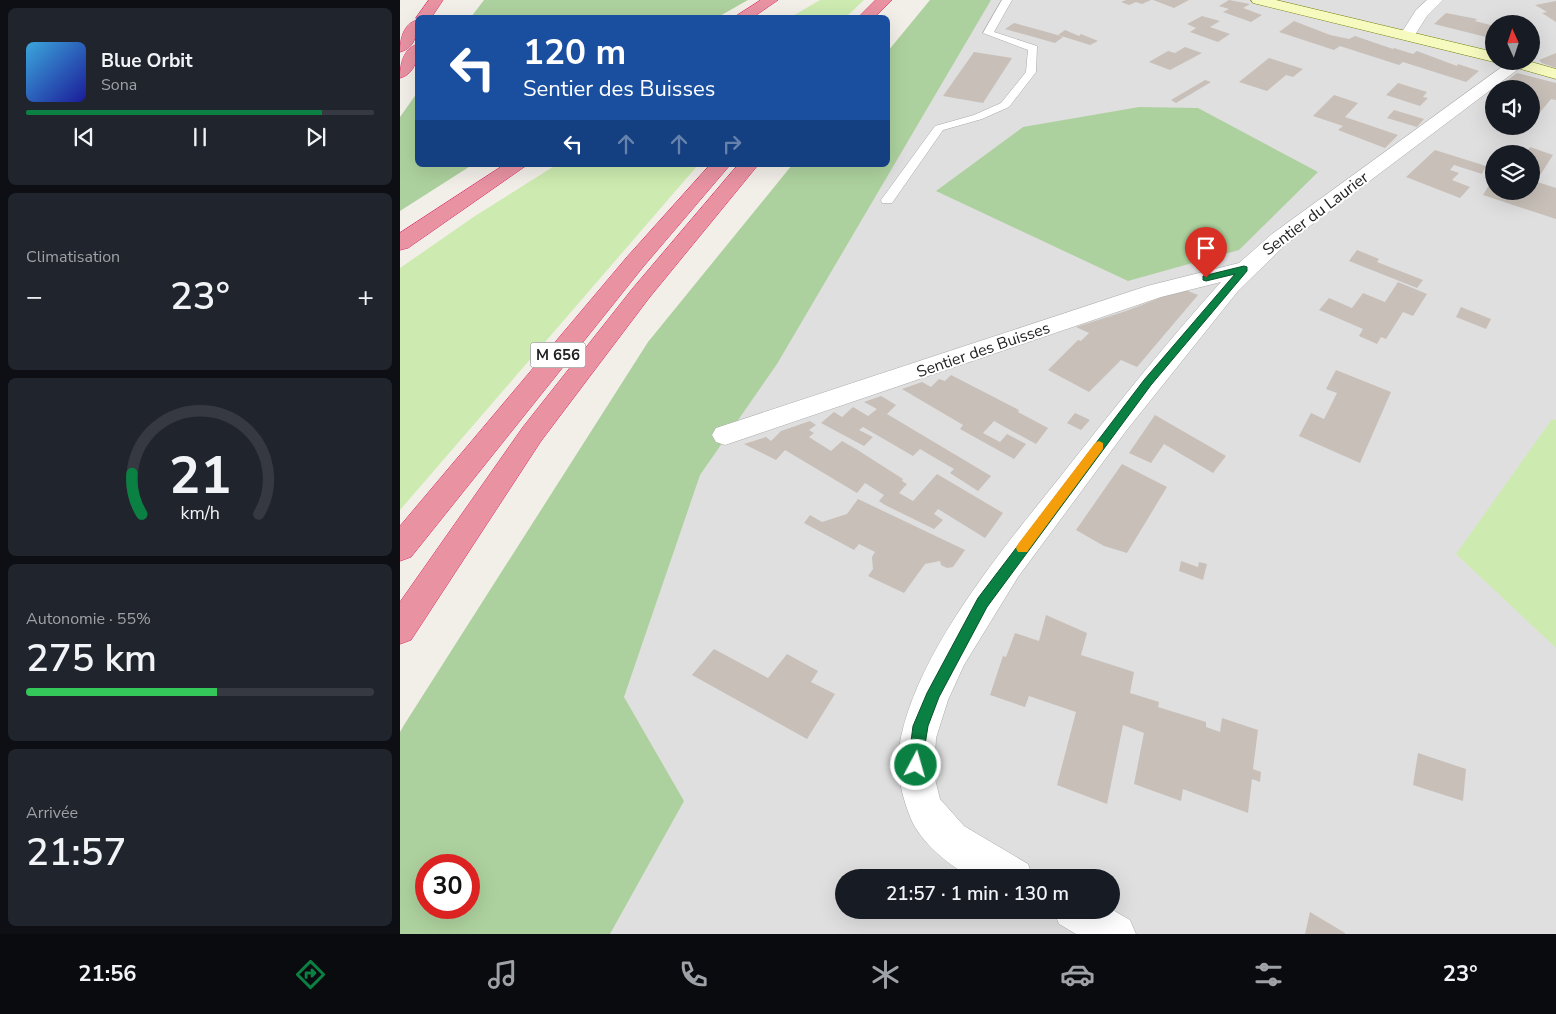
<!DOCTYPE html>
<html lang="fr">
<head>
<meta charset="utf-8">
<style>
	body { margin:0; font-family:"Nunito Sans",sans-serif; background:#20242c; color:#f1f3f6; height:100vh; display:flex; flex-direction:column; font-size:19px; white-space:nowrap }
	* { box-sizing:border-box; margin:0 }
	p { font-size:16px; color:#9ea1a6 }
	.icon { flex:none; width:28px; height:28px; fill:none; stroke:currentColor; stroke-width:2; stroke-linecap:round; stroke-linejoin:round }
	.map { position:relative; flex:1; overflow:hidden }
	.side { display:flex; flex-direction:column; gap:8px; padding:8px; background:#0d0f14; width:400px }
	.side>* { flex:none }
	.top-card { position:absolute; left:15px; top:15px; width:475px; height:152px; border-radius:8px; box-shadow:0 5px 20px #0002; background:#1a4fa0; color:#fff; overflow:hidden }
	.needle { width:32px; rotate:357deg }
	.buttons { position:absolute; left:1085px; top:15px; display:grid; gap:10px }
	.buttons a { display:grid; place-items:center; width:55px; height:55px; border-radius:50%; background:#171b24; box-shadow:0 5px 20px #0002; font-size:25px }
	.speed { position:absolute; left:15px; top:854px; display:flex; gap:10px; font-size:25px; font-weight:700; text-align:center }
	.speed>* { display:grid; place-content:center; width:65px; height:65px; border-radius:50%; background:#171b24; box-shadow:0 5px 20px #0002; line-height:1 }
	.speed .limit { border:8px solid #d22; background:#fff; color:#111 }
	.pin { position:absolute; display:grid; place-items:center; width:42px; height:42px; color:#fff; margin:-51px -21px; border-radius:50% 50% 50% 0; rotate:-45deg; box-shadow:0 0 5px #0007 }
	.pin .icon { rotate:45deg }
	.me { position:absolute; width:55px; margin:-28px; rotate:6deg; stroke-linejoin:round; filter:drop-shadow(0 0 4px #0008) }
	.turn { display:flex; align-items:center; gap:18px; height:105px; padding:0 25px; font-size:22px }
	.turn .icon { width:65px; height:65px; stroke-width:2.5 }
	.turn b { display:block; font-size:35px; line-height:42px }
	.lanes { display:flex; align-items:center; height:48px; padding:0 25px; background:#0003; justify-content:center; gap:25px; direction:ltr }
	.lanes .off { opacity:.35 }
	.big { font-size:38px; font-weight:600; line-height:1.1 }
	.side .widget { flex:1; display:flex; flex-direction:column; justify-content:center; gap:8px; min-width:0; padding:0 18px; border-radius:8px; background:#20242c }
	.side .dial { align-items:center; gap:0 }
	.dial svg { height:130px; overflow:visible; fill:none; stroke:#363941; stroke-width:7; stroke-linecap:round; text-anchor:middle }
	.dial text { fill:#f1f3f6; stroke:none }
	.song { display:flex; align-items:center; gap:15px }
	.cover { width:60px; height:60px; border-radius:8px; background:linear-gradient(135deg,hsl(200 70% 55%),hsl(240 70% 35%)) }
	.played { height:5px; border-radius:2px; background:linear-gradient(90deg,#0b8043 85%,#363941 85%) }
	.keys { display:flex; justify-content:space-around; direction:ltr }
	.heat { display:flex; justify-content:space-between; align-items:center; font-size:28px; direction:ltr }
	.charge { height:8px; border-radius:4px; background:linear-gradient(90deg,#34c759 55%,#363941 0) }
	.trip { position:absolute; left:435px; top:869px; width:285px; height:50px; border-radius:25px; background:#171b24; box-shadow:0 5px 20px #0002; font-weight:600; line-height:50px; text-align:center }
	.menu { display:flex; height:80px; justify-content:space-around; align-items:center; background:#090b0e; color:#9ea1a6 }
	.menu .icon { width:35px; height:35px }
	.menu .selected { color:#0b8043 }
	.menu b { font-size:22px; color:#f1f3f6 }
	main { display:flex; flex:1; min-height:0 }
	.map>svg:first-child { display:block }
	.residential { fill:#e0dfdf; fill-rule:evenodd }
	.grass { fill:#cdebb0 }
	.forest { fill:#add19e; fill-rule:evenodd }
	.building { fill:#c7bfb8 }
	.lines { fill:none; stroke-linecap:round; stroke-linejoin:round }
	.lane-casing { stroke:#a9a9a9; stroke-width:1 }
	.street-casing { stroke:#a9a9a9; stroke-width:1 }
	.secondary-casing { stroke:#707d05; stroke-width:1 }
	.highway-casing { stroke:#dc2a67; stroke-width:1 }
	.lane { fill:#fff; fill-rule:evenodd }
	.street { fill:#fff; fill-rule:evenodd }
	.secondary { fill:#f7fabf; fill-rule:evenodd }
	.highway { fill:#e892a2; fill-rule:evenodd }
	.route { fill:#0b8043; stroke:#07532c }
	.slow { fill:#f59e0b }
	.labels { text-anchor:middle; stroke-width:4; stroke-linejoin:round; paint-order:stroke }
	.shield { fill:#fff; stroke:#646464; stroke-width:1 }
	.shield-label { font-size:15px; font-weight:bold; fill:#222 }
	.street-label { font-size:16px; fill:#222; stroke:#fff }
</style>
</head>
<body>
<main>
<section class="side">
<div class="widget">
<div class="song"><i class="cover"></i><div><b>Blue Orbit</b><p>Sona</p></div></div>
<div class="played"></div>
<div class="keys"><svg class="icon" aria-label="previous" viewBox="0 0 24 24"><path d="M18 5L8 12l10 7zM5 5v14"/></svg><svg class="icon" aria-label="pause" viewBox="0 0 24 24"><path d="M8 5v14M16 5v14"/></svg><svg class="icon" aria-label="next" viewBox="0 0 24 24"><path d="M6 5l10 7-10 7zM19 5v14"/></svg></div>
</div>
<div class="widget"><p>Climatisation</p>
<div class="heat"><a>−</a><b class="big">23°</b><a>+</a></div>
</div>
<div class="widget dial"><svg viewBox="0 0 100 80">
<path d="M14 69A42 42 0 1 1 86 69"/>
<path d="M14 69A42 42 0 0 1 8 44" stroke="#0b8043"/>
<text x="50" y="56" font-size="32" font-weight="700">21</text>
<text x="50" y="72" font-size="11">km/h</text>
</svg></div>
<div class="widget"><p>Autonomie · 55%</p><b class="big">275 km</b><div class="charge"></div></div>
<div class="widget"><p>Arrivée</p><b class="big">21:57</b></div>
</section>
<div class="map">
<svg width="1156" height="934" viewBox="0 0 1156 934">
	<rect width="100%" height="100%" fill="#f2efe9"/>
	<path class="residential" d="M 530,0 L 1156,0 L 1156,934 L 0,934 L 0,733 L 488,165 ZM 1094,24 L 1131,24 L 1131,61 L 1094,61 ZM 1094,89 L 1131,89 L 1131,126 L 1094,126 ZM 1094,154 L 1131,154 L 1131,191 L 1094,191 ZM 26,865 L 69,865 L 69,908 L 26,908 ZM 444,878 L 711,878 L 711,910 L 444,910 Z"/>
	<path class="grass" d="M 420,0 L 464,0 L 446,17 L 391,17 Z
		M 156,165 L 298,165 L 0,510 L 0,268 L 75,216 Z
		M 1152,419 L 1156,420 L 1156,648 L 1056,554 Z"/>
	<path class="forest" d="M 84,0 L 348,0 L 318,17 L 71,17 Z
		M 530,0 L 591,0 L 377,364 L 300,475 L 224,697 L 284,801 L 210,934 L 0,934 L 0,732 L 4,725 L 248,342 L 392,165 L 488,165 L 488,51 ZM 26,865 L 69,865 L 69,908 L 26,908 Z
		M 17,93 L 18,165 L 72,165 L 0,211 L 0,117 Z
		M 739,107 L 798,108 L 918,172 L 839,250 L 728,281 L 536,191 L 623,127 Z"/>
	<path class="building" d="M 726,0 L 751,0 L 742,4 L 736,2 L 729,5 L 721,2 Z
		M 753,0 L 789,0 L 774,8 Z
		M 829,0 L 850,4 L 843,8 L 862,15 L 851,22 L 823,12 L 829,9 L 819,6 Z
		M 1156,1 L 1156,22 L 1142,13 L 1147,12 L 1135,5 Z
		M 1046,13 L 1077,19 L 1075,21 L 1094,26 L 1094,39 L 1034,24 Z
		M 802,16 L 820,21 L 810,27 L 830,34 L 818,42 L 790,32 L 796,28 L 787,24 Z
		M 894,21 L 930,35 L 949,39 L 955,36 L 993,49 L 994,48 L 1013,54 L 1017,51 L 1057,66 L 1058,64 L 1079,71 L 1066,82 L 1003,62 L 999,65 L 940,46 L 934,50 L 879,32 Z
		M 614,23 L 654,34 L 663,37 L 655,43 L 605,29 Z
		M 665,30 L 679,36 L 681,34 L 698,41 L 690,45 L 658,35 Z
		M 1131,32 L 1139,35 L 1131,46 Z
		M 785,47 L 802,53 L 770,70 L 749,62 L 768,51 L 775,53 Z
		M 574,52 L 612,58 L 583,103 L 543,96 Z
		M 1156,53 L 1156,68 L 1142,63 L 1139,60 Z
		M 869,58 L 903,69 L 893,77 L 886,75 L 867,91 L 839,82 Z
		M 1117,73 L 1156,83 L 1156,100 L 1151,99 L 1137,116 L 1131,114 L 1131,89 L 1119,89 L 1103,84 Z
		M 805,80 L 811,82 L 776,103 L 771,100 Z
		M 998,83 L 1027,92 L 1023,97 L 1028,98 L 1020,106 L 986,95 Z
		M 934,95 L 958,103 L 945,117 L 998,135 L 985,148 L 938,130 L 943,126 L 913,116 Z
		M 994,110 L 1024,119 L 1017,127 L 987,118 Z
		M 1130,147 L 1153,155 L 1137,180 L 1131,178 L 1131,154 L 1125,154 Z
		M 1035,150 L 1086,166 L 1082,174 L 1054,165 L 1050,170 L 1059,173 L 1052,180 L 1070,187 L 1060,198 L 1006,177 Z
		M 1094,177 L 1094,191 L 1131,191 L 1131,180 L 1156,188 L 1156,219 L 1083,195 Z
		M 957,250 L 979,259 L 977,262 L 1023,280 L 1017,288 L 949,261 Z
		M 998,282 L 1027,294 L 1013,316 L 1003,312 L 986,339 L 981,337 L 977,344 L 959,336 L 963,329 L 919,310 L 929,298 L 952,308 L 963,293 L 985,302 Z
		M 783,289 L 798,295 L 737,367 L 721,360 L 689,392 L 648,370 L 678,340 L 681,341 L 689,333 L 676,327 L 726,311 Z
		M 1061,307 L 1091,319 L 1086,329 L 1056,317 Z
		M 936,370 L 991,392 L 960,463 L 899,436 L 911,413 L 924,419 L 937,393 L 926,389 Z
		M 551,375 L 619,410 L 618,412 L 648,428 L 636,444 L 594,421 L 583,433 L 600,442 L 607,434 L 626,444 L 614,459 L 560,429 L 563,425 L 502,389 L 522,382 L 531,387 L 539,379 L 545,381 Z
		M 481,396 L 496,405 L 487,414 L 591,476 L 578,491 L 550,473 L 554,469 L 520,449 L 513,456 L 463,427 L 459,430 L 473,437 L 464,446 L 421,423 L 434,412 L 442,417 L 453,407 L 468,416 L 477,409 L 464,402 Z
		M 675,413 L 690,420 L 681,430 L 667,423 Z
		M 755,415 L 826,456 L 813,473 L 764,444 L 751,463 L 729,453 Z
		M 410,421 L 416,425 L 409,430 L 414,433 L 409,437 L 431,451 L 442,441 L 456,449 L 503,479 L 502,481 L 507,484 L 499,493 L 513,501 L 537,474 L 603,513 L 585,538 L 538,509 L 534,514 L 543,520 L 534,529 L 485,505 L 479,501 L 484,495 L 465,483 L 457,493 L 385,450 L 376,460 L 344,444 L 366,437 L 371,441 L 381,431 Z
		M 722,464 L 767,487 L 727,553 L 704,546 L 676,530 Z
		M 458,499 L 565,550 L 553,567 L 547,568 L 541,565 L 540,561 L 525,564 L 504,593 L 468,576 L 473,569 L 472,557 L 475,552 L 459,544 L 454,550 L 404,523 L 410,515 L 422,522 L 447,514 Z
		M 781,561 L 798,567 L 799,562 L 807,564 L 803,580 L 779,571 Z
		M 646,615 L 687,633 L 681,655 L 734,672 L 730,693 L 759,702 L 758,707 L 806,722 L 806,727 L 820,732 L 822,718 L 858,730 L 853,769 L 861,772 L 860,782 L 852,779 L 848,813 L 783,789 L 781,801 L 734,784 L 744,733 L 723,725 L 707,804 L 657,785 L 676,712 L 629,696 L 625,707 L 590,695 L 603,656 L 606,657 L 615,633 L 639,641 Z
		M 314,649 L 368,678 L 387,654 L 418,671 L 411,682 L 435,694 L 407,739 L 292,675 Z
		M 1018,753 L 1066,769 L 1063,801 L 1013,785 Z
		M 910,912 L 945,933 L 945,934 L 905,934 Z"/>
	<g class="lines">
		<defs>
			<path id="lane" d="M 602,0 L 612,0 L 594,32 L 637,46 L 636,72 L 609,107 L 582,119 L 543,130 L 492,203 L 482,203 L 481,200 L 535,126 L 574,115 L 601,103 L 626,72 L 628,50 L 583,33 Z"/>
			<path id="street" d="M 1027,0 L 1043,0 L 1027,16 L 1013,38 L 1003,38 L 1000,35 L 1016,10 Z
				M 1110,61 L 1123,61 L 1125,64 L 886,244 L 838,291 L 726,431 L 618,577 L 564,665 L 548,700 L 536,738 L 534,775 L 540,799 L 564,826 L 628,864 L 633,878 C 620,878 585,881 574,877 C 551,869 520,841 511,819 C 500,792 495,766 501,737 C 521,645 606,545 664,472 C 715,407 766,343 821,282 L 761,297 L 325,445 L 316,442 L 312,435 L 316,428 L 747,286 L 839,263 L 872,234 Z
				M 711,909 L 730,920 L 736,934 L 676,934 L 659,924 L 653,910 Z"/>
			<path id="secondary" d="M 851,0 L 876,0 L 1094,52 L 1094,61 L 1096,61 L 1094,62 L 853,3 Z
				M 1101,61 L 1128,61 L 1156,69 L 1156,79 L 1103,64 Z"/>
			<path id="highway" d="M 29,0 L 43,0 L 31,18 L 18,18 C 18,31 16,48 0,52 C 0,40 3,24 17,20 L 16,18 Z
				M 361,0 L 378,0 L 352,18 L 333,18 Z
				M 476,0 L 492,0 L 474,18 L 458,18 Z
				M 18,44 C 18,58 15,74 0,78 C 0,65 3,48 18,44 Z
				M 104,165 L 127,165 L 8,248 L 0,250 L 0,233 Z
				M 310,165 L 330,165 L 243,267 L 11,557 L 0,561 L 0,526 L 227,257 Z
				M 338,165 L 358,165 L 249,298 L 141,441 L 11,640 L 0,644 L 0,602 L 123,427 L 233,288 Z"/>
		</defs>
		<use href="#lane" class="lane-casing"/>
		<use href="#street" class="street-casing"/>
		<use href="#secondary" class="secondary-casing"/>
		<use href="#highway" class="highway-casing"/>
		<use href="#lane" class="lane"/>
		<use href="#street" class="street"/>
		<use href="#secondary" class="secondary"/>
		<use href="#highway" class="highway"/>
	</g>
	<path class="route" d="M 844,266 L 847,267 L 847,271 L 751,385 L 587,607 L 539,697 L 528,726 L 521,770 L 516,772 L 510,770 L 508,765 L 513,726 L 527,693 L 578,598 L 744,380 L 835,274 L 806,281 L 803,280 L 803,276 Z"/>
	<path class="slow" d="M 699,441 L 703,443 L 703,449 L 627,552 L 618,552 L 616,548 L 618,544 L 695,443 Z"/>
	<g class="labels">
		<rect class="shield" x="130.5" y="342.5" width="55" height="25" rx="4"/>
		<g class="shield-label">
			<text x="158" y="360">M 656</text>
		</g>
		<g class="street-label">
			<text transform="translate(915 213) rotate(-37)" y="6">Sentier du Laurier</text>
			<text transform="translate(583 349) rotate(-19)" y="6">Sentier des Buisses</text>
		</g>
	</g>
</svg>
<div class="buttons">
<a><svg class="needle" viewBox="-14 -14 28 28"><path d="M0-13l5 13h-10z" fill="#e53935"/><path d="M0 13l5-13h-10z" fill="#9ea1a6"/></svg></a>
<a><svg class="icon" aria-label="sound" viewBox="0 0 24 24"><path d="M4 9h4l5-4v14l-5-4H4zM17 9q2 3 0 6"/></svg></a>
<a><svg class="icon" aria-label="layers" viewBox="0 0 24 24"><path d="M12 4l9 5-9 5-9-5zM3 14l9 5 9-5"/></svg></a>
</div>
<div class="speed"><div class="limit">30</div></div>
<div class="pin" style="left:806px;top:278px;background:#d93025"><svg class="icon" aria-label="arrive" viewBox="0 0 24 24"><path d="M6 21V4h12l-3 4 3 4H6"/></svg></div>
<svg class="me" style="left:516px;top:765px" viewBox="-20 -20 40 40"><circle r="17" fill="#0b8043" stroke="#fff" stroke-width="3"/><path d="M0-11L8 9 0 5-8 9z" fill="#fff"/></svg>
<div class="trip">21:57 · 1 min · 130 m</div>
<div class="top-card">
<div class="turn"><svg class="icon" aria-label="left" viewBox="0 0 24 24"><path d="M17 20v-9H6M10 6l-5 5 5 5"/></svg><div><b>120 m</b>Sentier des Buisses</div></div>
<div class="lanes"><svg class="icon" aria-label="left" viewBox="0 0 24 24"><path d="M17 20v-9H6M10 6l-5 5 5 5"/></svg><svg class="icon off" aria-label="ahead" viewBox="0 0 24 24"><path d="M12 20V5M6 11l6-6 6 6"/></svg><svg class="icon off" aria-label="ahead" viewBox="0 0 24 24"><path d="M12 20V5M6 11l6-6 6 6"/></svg><svg class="icon off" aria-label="right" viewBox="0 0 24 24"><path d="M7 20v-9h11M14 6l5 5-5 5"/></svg></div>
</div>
</div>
</main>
<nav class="menu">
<b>21:56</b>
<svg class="icon selected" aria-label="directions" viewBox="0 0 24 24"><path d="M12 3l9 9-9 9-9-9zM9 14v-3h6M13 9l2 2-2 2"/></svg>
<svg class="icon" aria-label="music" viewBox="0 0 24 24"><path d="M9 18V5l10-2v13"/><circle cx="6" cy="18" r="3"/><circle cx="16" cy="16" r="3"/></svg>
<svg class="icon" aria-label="phone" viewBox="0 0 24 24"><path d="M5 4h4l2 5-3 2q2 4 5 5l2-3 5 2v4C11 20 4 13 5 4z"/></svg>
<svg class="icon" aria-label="climate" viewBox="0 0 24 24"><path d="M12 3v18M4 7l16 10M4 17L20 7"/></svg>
<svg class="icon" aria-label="car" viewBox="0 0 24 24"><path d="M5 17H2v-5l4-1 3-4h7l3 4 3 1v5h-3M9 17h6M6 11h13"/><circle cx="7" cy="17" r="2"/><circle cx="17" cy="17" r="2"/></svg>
<svg class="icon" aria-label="filters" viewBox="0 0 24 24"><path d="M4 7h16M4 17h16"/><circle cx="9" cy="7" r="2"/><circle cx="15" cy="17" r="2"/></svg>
<b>23°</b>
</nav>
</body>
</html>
